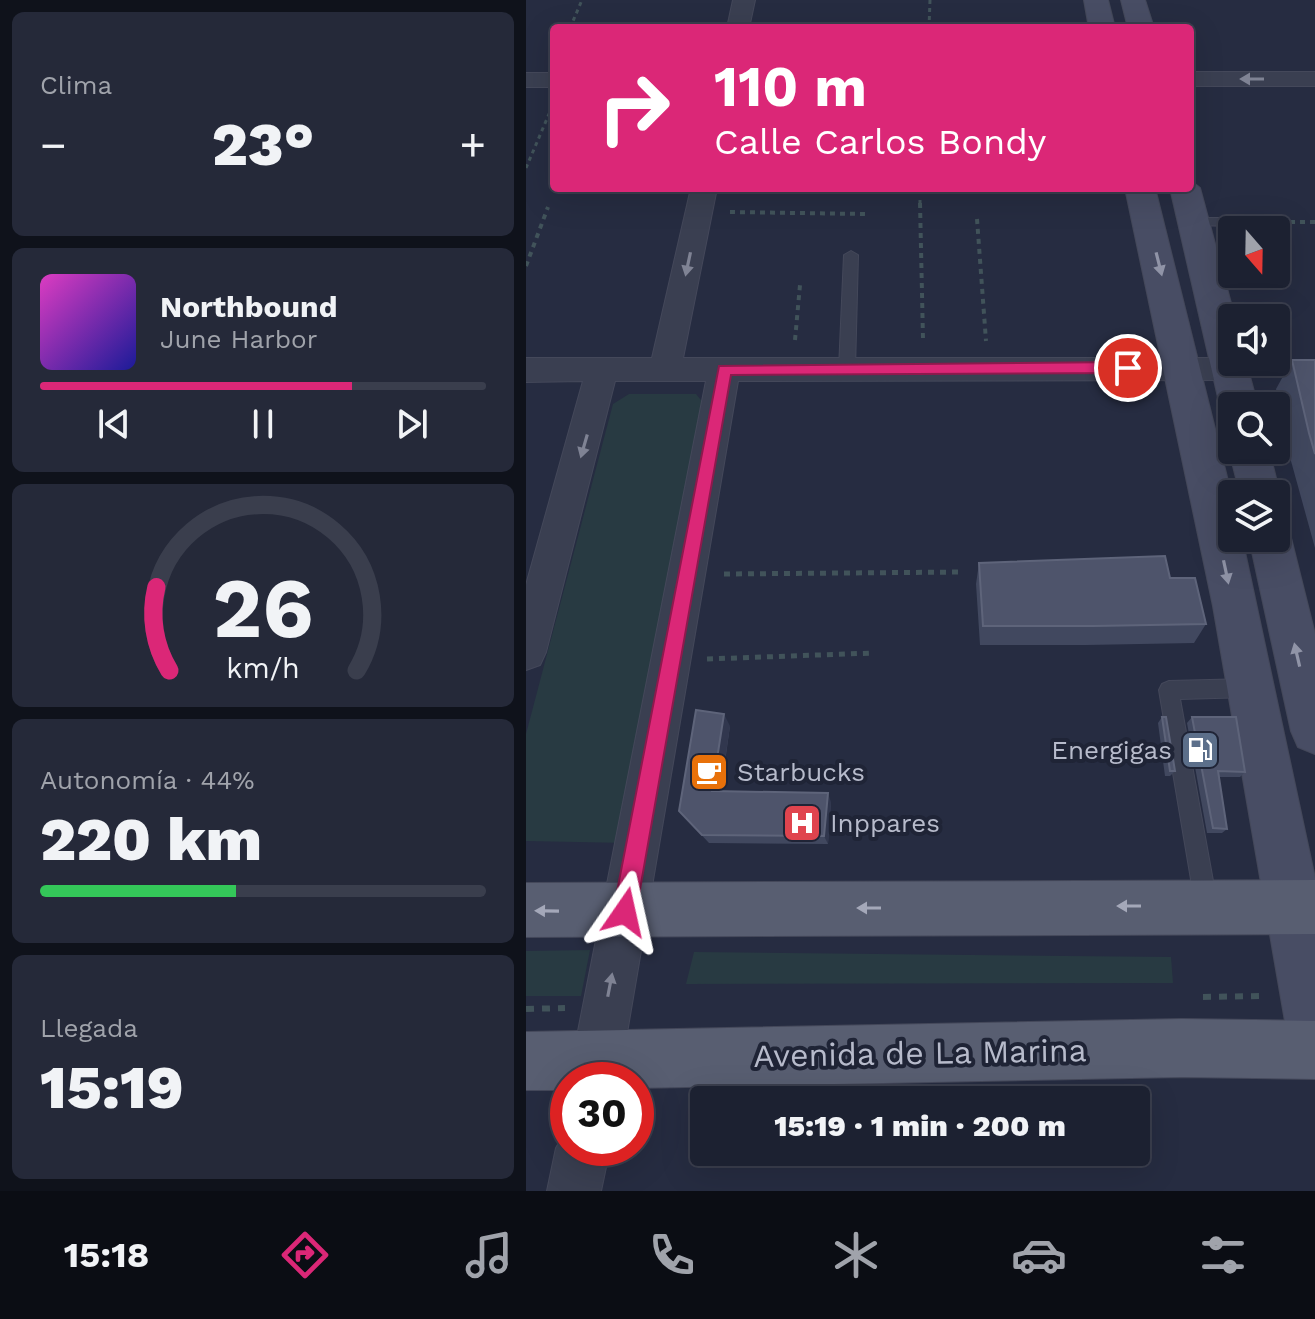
<!DOCTYPE html>
<html lang="es">
<head>
<meta charset="utf-8">
<style>
	body { margin:0; font-family:"Work Sans",sans-serif; background:#252939; color:#f1f3f6; height:100vh; display:flex; flex-direction:column; font-size:30px; white-space:nowrap }
	* { box-sizing:border-box; margin:0 }
	p { font-size:26px; color:#a0a3ab }
	.icon { flex:none; width:44px; height:44px; fill:none; stroke:currentColor; stroke-width:2; stroke-linecap:round; stroke-linejoin:round }
	.map { position:relative; flex:1; overflow:hidden }
	.side { display:flex; flex-direction:column; gap:12px; padding:12px; background:#0f121b; width:526px }
	.side>* { flex:none }
	.hud { position:absolute; left:24px; top:24px; width:644px; height:168px; border-radius:8px; box-shadow:0 8px 32px #0002,0 0 0 2px #3a3e4d; background:#db2777; color:#fff; overflow:hidden }
	.needle { width:52px; rotate:160deg }
	.tools { position:absolute; left:692px; top:216px; display:grid; gap:16px }
	.tools a { display:grid; place-items:center; width:72px; height:72px; border-radius:8px; background:#1c2131; box-shadow:0 8px 32px #0002,0 0 0 2px #3a3e4d; font-size:40px }
	.speed { position:absolute; left:24px; top:1062px; display:flex; gap:16px; font-size:40px; font-weight:700; text-align:center }
	.speed>* { display:grid; place-content:center; width:104px; height:104px; border-radius:50%; background:#1c2131; box-shadow:0 8px 32px #0002,0 0 0 2px #3a3e4d; line-height:1 }
	.speed .limit { border:12px solid #d22; background:#fff; color:#111 }
	.pin { position:absolute; display:grid; place-items:center; width:68px; height:68px; color:#fff; margin:-34px; border:4px solid #fff; border-radius:50%; box-shadow:0 2px 8px #0007 }
	.me { position:absolute; width:88px; margin:-44px; rotate:11deg; stroke-linejoin:round; filter:drop-shadow(0 0 6px #0008) }
	.turn { display:flex; align-items:center; gap:28px; height:168px; padding:0 32px; font-size:36px }
	.turn .icon { width:104px; height:104px; stroke-width:2.5 }
	.turn b { display:block; font-size:56px; line-height:68px }
	.big { font-size:60px; font-weight:800; line-height:1.1 }
	.side .card { flex:1; display:flex; flex-direction:column; justify-content:center; gap:12px; min-width:0; padding:0 28px; border-radius:12px; background:#252939 }
	.side .dial { align-items:center; gap:0 }
	.dial svg { height:208px; overflow:visible; fill:none; stroke:#3a3e4d; stroke-width:7; stroke-linecap:round; text-anchor:middle }
	.dial text { fill:#f1f3f6; stroke:none }
	.song { display:flex; align-items:center; gap:24px }
	.cover { width:96px; height:96px; border-radius:12px; background:linear-gradient(135deg,hsl(310 70% 55%),hsl(240 70% 35%)) }
	.played { height:8px; border-radius:4px; background:linear-gradient(90deg,#db2777 70%,#3a3e4d 70%) }
	.keys { display:flex; justify-content:space-around; direction:ltr }
	.heat { display:flex; justify-content:space-between; align-items:center; font-size:44px; direction:ltr }
	.charge { height:12px; border-radius:6px; background:linear-gradient(90deg,#34c759 44%,#3a3e4d 0) }
	.trip { position:absolute; left:164px; top:1086px; width:460px; height:80px; border-radius:8px; background:#1c2131; box-shadow:0 8px 32px #0002,0 0 0 2px #3a3e4d; font-weight:800; line-height:80px; text-align:center }
	.dock { display:flex; height:128px; justify-content:space-around; align-items:center; background:#0b0d14; color:#a0a3ab }
	.dock .icon { width:56px; height:56px }
	.dock .on { color:#db2777 }
	.dock b { font-size:36px; color:#f1f3f6 }
	main { display:flex; flex:1; min-height:0 }
	.map>svg:first-child { display:block }
	.green { fill:#283a42 }
	.lines { fill:none; stroke-linecap:round; stroke-linejoin:round }
	.service-casing { stroke:#44485a; stroke-width:2 }
	.minor-casing { stroke:#44485a; stroke-width:2 }
	.secondary-casing { stroke:#44485a; stroke-width:2 }
	.primary-casing { stroke:#44485a; stroke-width:2 }
	.path-far3 { stroke:#41535a; stroke-width:3; stroke-dasharray:4 4; stroke-linecap:butt }
	.path-far2 { stroke:#41535a; stroke-width:4; stroke-dasharray:5 5; stroke-linecap:butt }
	.path-far1 { stroke:#41535a; stroke-width:5; stroke-dasharray:6 6; stroke-linecap:butt }
	.path { stroke:#41535a; stroke-width:6; stroke-dasharray:8 8; stroke-linecap:butt }
	.service { fill:#3a3f51; fill-rule:evenodd }
	.minor { fill:#3a3f51; fill-rule:evenodd }
	.secondary { fill:#484d64; fill-rule:evenodd }
	.primary { fill:#585e71; fill-rule:evenodd }
	.wall { fill:#41485f }
	.shaded-wall { fill:#31374e }
	.building { fill:#4e546b; stroke:#5e647a; stroke-width:2 }
	.oneway { fill:#7f8394 }
	.oneway2 { fill:#9094a7 }
	.oneway3 { fill:#a4a8b9 }
	.route { fill:#db2777; stroke:#8e194d; stroke-width:2 }
	.labels { text-anchor:middle; stroke-width:8; stroke-linejoin:round; paint-order:stroke }
	.poi-label { font-size:26px; fill:#b7bbcb; stroke:#1f2436; text-anchor:start }
	.near-street-label { font-size:32px; fill:#b7bbcb; stroke:#1f2436 }
</style>
</head>
<body>
<main>
<section class="side">
<div class="card"><p>Clima</p>
<div class="heat"><a>−</a><b class="big">23°</b><a>+</a></div>
</div>
<div class="card">
<div class="song"><i class="cover"></i><div><b>Northbound</b><p>June Harbor</p></div></div>
<div class="played"></div>
<div class="keys"><svg class="icon" aria-label="previous" viewBox="0 0 24 24"><path d="M18 5L8 12l10 7zM5 5v14"/></svg><svg class="icon" aria-label="pause" viewBox="0 0 24 24"><path d="M8 5v14M16 5v14"/></svg><svg class="icon" aria-label="next" viewBox="0 0 24 24"><path d="M6 5l10 7-10 7zM19 5v14"/></svg></div>
</div>
<div class="card dial"><svg viewBox="0 0 100 80">
<path d="M14 69A42 42 0 1 1 86 69"/>
<path d="M14 69A42 42 0 0 1 9 37" stroke="#db2777"/>
<text x="50" y="56" font-size="32" font-weight="700">26</text>
<text x="50" y="72" font-size="11">km/h</text>
</svg></div>
<div class="card"><p>Autonomía · 44%</p><b class="big">220 km</b><div class="charge"></div></div>
<div class="card"><p>Llegada</p><b class="big">15:19</b></div>
</section>
<div class="map">
<svg width="789" height="1191" viewBox="0 0 789 1191">
	<rect width="100%" height="100%" fill="#262c41"/>
	<path class="green" d="M 103,394 L 170,394 L 179,405 L 102,843 L 0,841 L 0,734 L 87,404 Z
		M 64,950 L 55,996 L 0,996 L 0,951 Z
		M 168,952 L 645,957 L 647,983 L 160,984 Z"/>
	<g class="lines">
		<defs>
			<path id="service" d="M 669,218 L 709,218 L 716,222 L 709,226 L 664,225 L 662,222 Z
				M 325,251 L 332,255 L 329,369 L 321,374 L 313,369 L 318,255 Z
				M 704,364 L 789,368 L 789,378 L 704,374 L 696,369 Z
				M 724,679 L 731,682 L 734,688 L 731,694 L 724,697 L 654,699 L 691,903 L 688,911 L 680,914 L 672,911 L 669,903 L 633,690 L 636,684 L 643,681 Z"/>
			<path id="minor" d="M 207,0 L 229,0 L 223,28 L 201,28 Z
				M 664,72 L 789,72 L 789,86 L 664,86 Z
				M 0,73 L 28,73 L 28,87 L 0,87 Z
				M 165,188 L 191,188 L 157,358 L 704,358 L 706,362 L 716,362 L 720,369 L 715,377 L 704,380 L 212,381 L 93,1080 L 42,1082 L 180,381 L 89,381 L 20,652 L 14,665 L 0,670 L 0,585 L 57,381 L 0,382 L 0,358 L 126,358 Z
				M 42,1128 L 42,1148 L 84,1148 L 75,1191 L 21,1191 L 30,1148 Z"/>
			<path id="secondary" d="M 558,0 L 582,0 L 589,28 L 563,28 Z
				M 595,0 L 619,0 L 628,28 L 602,28 Z
				M 664,180 L 674,188 L 709,318 L 706,362 L 720,362 L 732,406 L 706,406 L 706,418 L 700,416 L 694,406 L 644,188 L 664,188 Z
				M 599,188 L 629,188 L 706,497 L 706,538 L 716,538 L 789,878 L 789,1056 L 769,1047 L 760,1027 L 687,606 Z
				M 706,445 L 706,450 L 743,450 L 754,494 L 750,502 L 750,494 L 714,494 L 703,450 Z
				M 750,523 L 759,526 L 765,538 L 789,634 L 789,754 L 772,747 L 765,731 L 723,538 L 750,538 Z"/>
			<path id="primary" d="M 789,880 L 789,934 L 0,937 L 0,883 Z
				M 656,1019 L 789,1021 L 789,1079 L 656,1077 L 110,1088 L 110,1080 L 42,1080 L 42,1090 L 0,1090 L 0,1032 Z"/>
		</defs>
		<use href="#service" class="service-casing"/>
		<use href="#minor" class="minor-casing"/>
		<use href="#secondary" class="secondary-casing"/>
		<use href="#primary" class="primary-casing"/>
		<path class="path-far3" d="M 44,28 L 56,0
			M 403,28 L 404,0
			M 0,168 L 26,107
			M 394,200 L 394,205"/>
		<path class="path-far2" d="M 394,203 L 397,339
			M 204,212 L 339,214
			M 451,219 L 460,341
			M 734,222 L 789,222
			M 0,266 L 22,207
			M 269,340 L 274,285"/>
		<path class="path-far1" d="M 198,574 L 437,572
			M 181,659 L 348,653"/>
		<path class="path" d="M 677,997 L 735,996
			M 0,1009 L 39,1008"/>
		<use href="#service" class="service"/>
		<use href="#minor" class="minor"/>
		<use href="#secondary" class="secondary"/>
		<use href="#primary" class="primary"/>
	</g>
	<path class="wall" d="M 766,360 L 789,360 L 789,548 L 765,461 L 750,389 Z
		M 453,563 L 644,578 L 680,624 L 668,643 L 560,645 L 454,645 L 450,584 Z
		M 636,717 L 649,771 L 644,776 L 639,776 L 632,723 Z
		M 666,717 L 719,772 L 714,777 L 693,777 L 701,829 L 696,833 L 681,833 L 661,723 Z
		M 204,726 L 195,791 L 305,802 L 302,844 L 183,843 L 153,811 Z"/>
	<path class="shaded-wall" d="M 198,714 L 204,726 L 193,800 L 186,791 Z
		M 302,793 L 305,802 L 302,844 L 298,836 Z"/>
	<path class="building" d="M 766,360 L 789,360 L 789,454 L 783,433 Z
		M 639,556 L 644,578 L 669,578 L 680,624 L 568,626 L 457,626 L 453,563 Z
		M 170,710 L 198,714 L 186,791 L 302,793 L 298,836 L 176,835 L 153,811 Z
		M 636,717 L 640,717 L 649,771 L 644,771 Z
		M 666,717 L 710,717 L 719,772 L 692,771 L 701,829 L 687,828 Z"/>
	<defs><path id="oneway-solid" d="M-6-.8H1V-3.2L6.5 0L1 3.2V.8H-6Z" transform="scale(2)"/></defs>
	<g class="oneway">
		<use href="#oneway-solid" transform="translate(726 79) rotate(180)"/>
		<use href="#oneway-solid" transform="translate(162 264) rotate(102)"/>
		<use href="#oneway-solid" transform="translate(58 446) rotate(106)"/>
		<use href="#oneway-solid" transform="translate(84 985) rotate(-79)"/>
	</g>
	<g class="oneway2">
		<use href="#oneway-solid" transform="translate(633 264) rotate(76)"/>
		<use href="#oneway-solid" transform="translate(700 572) rotate(78)"/>
		<use href="#oneway-solid" transform="translate(771 655) rotate(-103)"/>
	</g>
	<g class="oneway3">
		<use href="#oneway-solid" transform="translate(603 906) rotate(180)"/>
		<use href="#oneway-solid" transform="translate(343 908) rotate(180)"/>
		<use href="#oneway-solid" transform="translate(21 911) rotate(-179)"/>
	</g>
	<path class="route" d="M 602,362 L 610,368 L 602,373 L 205,375 L 110,912 L 107,920 L 99,924 L 91,920 L 87,912 L 193,366 Z"/>
	<defs>
		<symbol id="fuel-square" viewBox="-11 -11 22 22"><rect x="-9" y="-9" width="18" height="18" rx="4" fill="#5c6f8a" stroke="#1f2436"/><path d="M-5.5-6h7V0h2V4h1.3V-2.5L3-4.5l.8-.8L6-3V5H2.5V1h-1V6h-7ZM-4.2-4.7v3.2H.2V-4.7Z" fill="#fff"/></symbol>
		<symbol id="cafe-square" viewBox="-11 -11 22 22"><rect x="-9" y="-9" width="18" height="18" rx="4" fill="#e8710a" stroke="#1f2436"/><path d="M-5.5-4.5H6V0H3Q3 3.5 0 3.5H-2.5Q-5.5 3.5-5.5 0ZM3-3.2v2h1.7v-2ZM-6 4.5H4V6H-6Z" fill="#fff"/></symbol>
		<symbol id="hospital-square" viewBox="-11 -11 22 22"><rect x="-9" y="-9" width="18" height="18" rx="4" fill="#e0444e" stroke="#1f2436"/><path d="M-5-5h3v3.5h4V-5h3V5h-3V1.5h-4V5h-3Z" fill="#fff"/></symbol>
	</defs>
	<g fill-rule="evenodd">
		<use href="#fuel-square" x="652" y="728" width="44" height="44"/>
		<use href="#cafe-square" x="161" y="750" width="44" height="44"/>
		<use href="#hospital-square" x="254" y="801" width="44" height="44"/>
	</g>
	<g class="labels">
		<g class="poi-label">
			<text x="646" y="759" text-anchor="end">Energigas</text>
			<text x="211" y="781">Starbucks</text>
			<text x="304" y="832">Inppares</text>
		</g>
		<g class="near-street-label">
			<text transform="translate(394 1053) rotate(-1)" y="11">Avenida de La Marina</text>
		</g>
	</g>
</svg>
<div class="tools">
<a><svg class="needle" viewBox="-14 -14 28 28"><path d="M0-13l5 13h-10z" fill="#e53935"/><path d="M0 13l5-13h-10z" fill="#a0a3ab"/></svg></a>
<a><svg class="icon" aria-label="sound" viewBox="0 0 24 24"><path d="M4 9h4l5-4v14l-5-4H4zM17 9q2 3 0 6"/></svg></a>
<a><svg class="icon" aria-label="search" viewBox="0 0 24 24"><circle cx="10" cy="10" r="6"/><path d="M15 15l6 6"/></svg></a>
<a><svg class="icon" aria-label="layers" viewBox="0 0 24 24"><path d="M12 4l9 5-9 5-9-5zM3 14l9 5 9-5"/></svg></a>
</div>
<div class="speed"><div class="limit">30</div></div>
<div class="pin" style="left:602px;top:368px;background:#d93025"><svg class="icon" aria-label="arrive" viewBox="0 0 24 24"><path d="M6 21V4h12l-3 4 3 4H6"/></svg></div>
<svg class="me" style="left:99px;top:912px" viewBox="-20 -20 40 40"><path d="M0-17L14 15 0 8-14 15z" fill="#db2777" stroke="#fff" stroke-width="4"/></svg>
<div class="trip">15:19 · 1 min · 200 m</div>
<div class="hud">
<div class="turn"><svg class="icon" aria-label="right" viewBox="0 0 24 24"><path d="M7 20v-9h11M14 6l5 5-5 5"/></svg><div><b>110 m</b>Calle Carlos Bondy</div></div>
</div>
</div>
</main>
<nav class="dock">
<b>15:18</b>
<svg class="icon on" aria-label="directions" viewBox="0 0 24 24"><path d="M12 3l9 9-9 9-9-9zM9 14v-3h6M13 9l2 2-2 2"/></svg>
<svg class="icon" aria-label="music" viewBox="0 0 24 24"><path d="M9 18V5l10-2v13"/><circle cx="6" cy="18" r="3"/><circle cx="16" cy="16" r="3"/></svg>
<svg class="icon" aria-label="phone" viewBox="0 0 24 24"><path d="M5 4h4l2 5-3 2q2 4 5 5l2-3 5 2v4C11 20 4 13 5 4z"/></svg>
<svg class="icon" aria-label="climate" viewBox="0 0 24 24"><path d="M12 3v18M4 7l16 10M4 17L20 7"/></svg>
<svg class="icon" aria-label="car" viewBox="0 0 24 24"><path d="M5 17H2v-5l4-1 3-4h7l3 4 3 1v5h-3M9 17h6M6 11h13"/><circle cx="7" cy="17" r="2"/><circle cx="17" cy="17" r="2"/></svg>
<svg class="icon" aria-label="filters" viewBox="0 0 24 24"><path d="M4 7h16M4 17h16"/><circle cx="9" cy="7" r="2"/><circle cx="15" cy="17" r="2"/></svg>
</nav>
</body>
</html>
